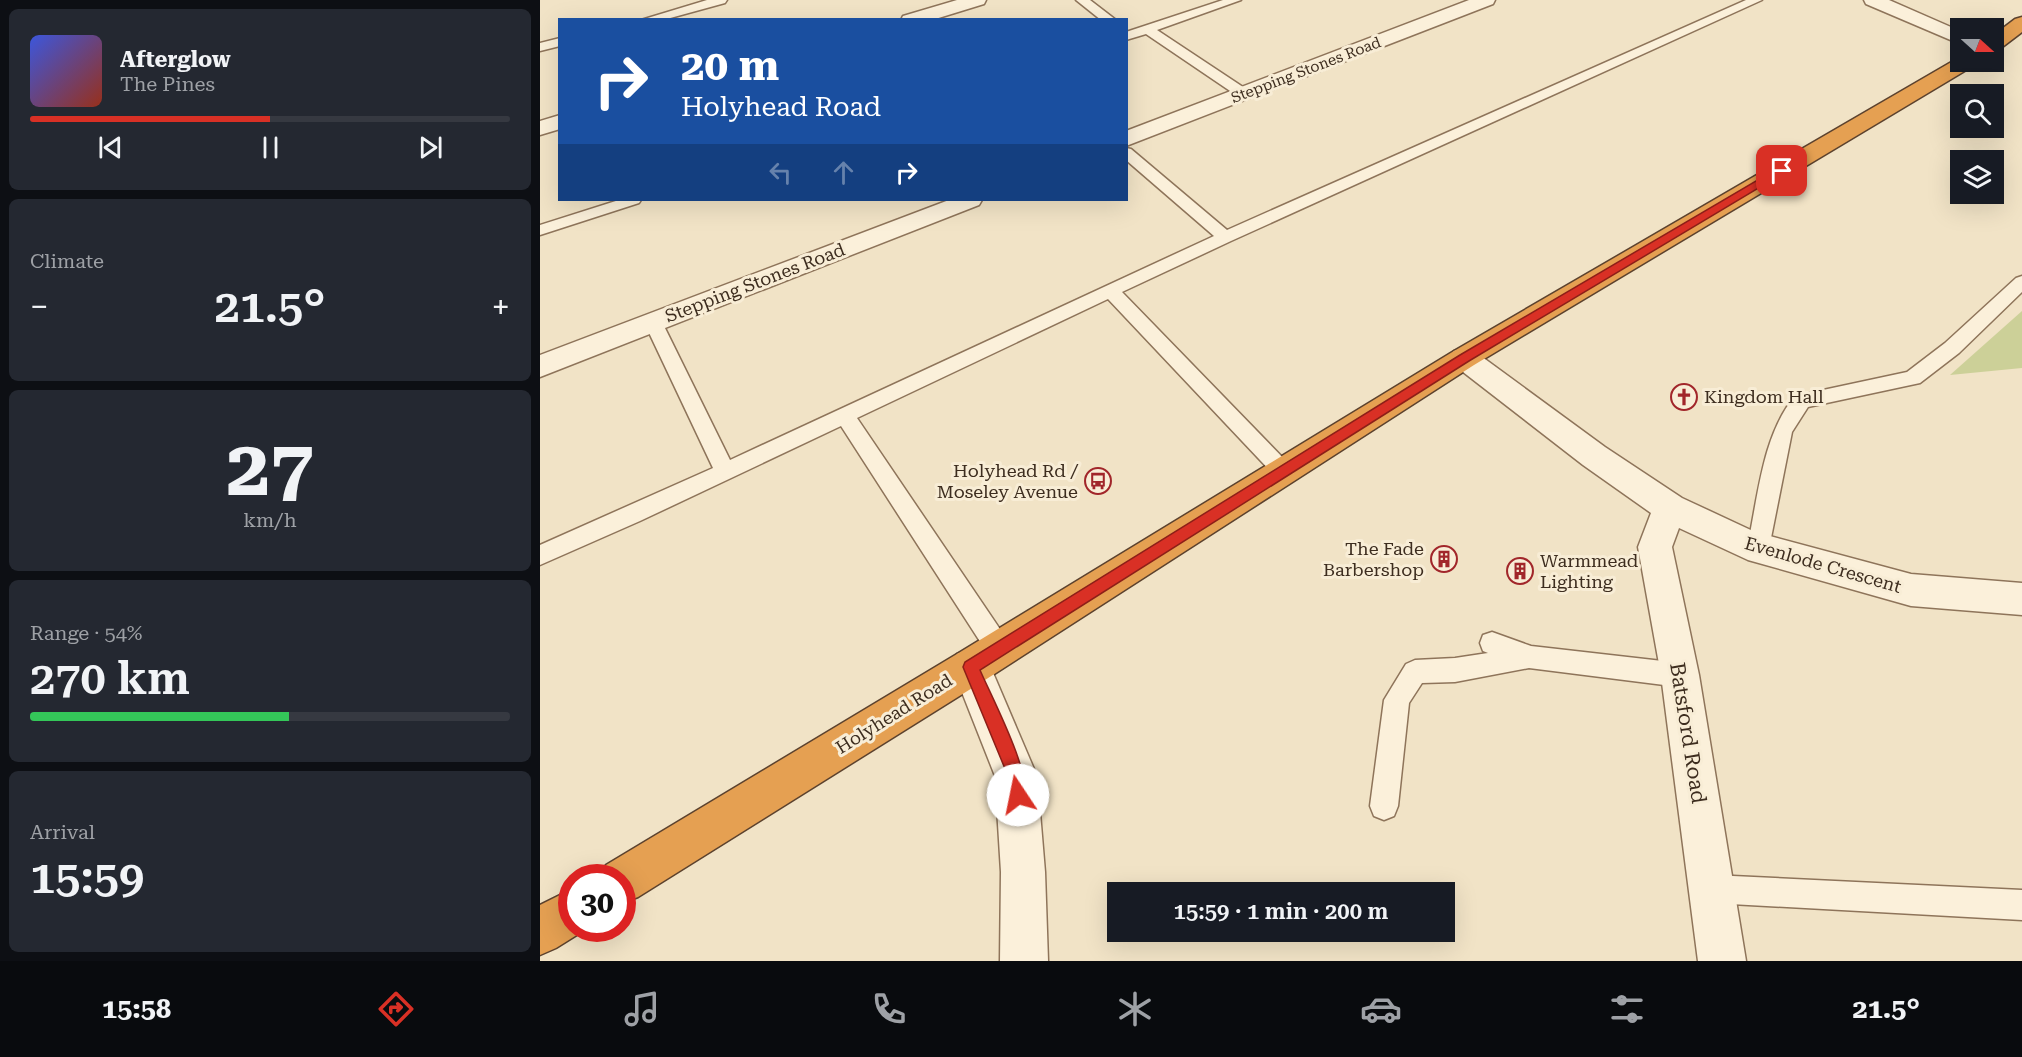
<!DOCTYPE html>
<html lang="en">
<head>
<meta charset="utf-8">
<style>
	body { margin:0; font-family:"Roboto Serif",serif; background:#242831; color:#f1f3f6; height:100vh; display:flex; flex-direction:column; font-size:22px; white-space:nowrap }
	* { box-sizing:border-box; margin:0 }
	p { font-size:20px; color:#9ea1a6 }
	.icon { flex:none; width:33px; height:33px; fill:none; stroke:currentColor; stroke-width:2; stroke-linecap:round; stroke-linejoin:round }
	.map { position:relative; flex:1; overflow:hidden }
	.panel { display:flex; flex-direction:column; gap:9px; padding:9px; background:#0d0f14; width:540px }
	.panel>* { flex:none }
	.hud { position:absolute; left:18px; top:18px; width:570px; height:183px; border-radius:0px; box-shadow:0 6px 24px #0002; background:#1a4fa0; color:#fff; overflow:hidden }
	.needle { width:39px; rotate:111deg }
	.controls { position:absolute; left:1410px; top:18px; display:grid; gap:12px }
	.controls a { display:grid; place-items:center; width:54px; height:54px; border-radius:0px; background:#171b24; box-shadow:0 6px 24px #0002; font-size:30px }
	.speed { position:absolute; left:18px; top:864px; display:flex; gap:12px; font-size:30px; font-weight:700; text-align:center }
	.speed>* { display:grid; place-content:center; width:78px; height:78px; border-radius:50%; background:#171b24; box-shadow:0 6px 24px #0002; line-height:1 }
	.speed .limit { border:9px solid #d22; background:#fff; color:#111 }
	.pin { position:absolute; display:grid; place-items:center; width:51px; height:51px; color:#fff; margin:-26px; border-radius:12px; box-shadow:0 3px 9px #0006 }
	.me { position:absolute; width:66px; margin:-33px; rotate:349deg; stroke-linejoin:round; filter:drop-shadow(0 0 4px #0008) }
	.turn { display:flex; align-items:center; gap:21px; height:126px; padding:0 24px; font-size:27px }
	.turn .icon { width:78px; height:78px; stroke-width:2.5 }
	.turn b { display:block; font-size:42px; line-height:51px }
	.lanes { display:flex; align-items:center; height:57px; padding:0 24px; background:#0003; justify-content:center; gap:30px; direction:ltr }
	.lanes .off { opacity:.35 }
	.big { font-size:45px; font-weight:600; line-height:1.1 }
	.panel .card { flex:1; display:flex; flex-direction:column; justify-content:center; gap:9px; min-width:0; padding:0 21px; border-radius:9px; background:#242831 }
	.panel .dial { align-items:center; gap:0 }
	.dial b { font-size:78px; line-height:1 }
	.song { display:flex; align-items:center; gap:18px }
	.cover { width:72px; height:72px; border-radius:9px; background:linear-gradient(135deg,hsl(230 70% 55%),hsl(10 70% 35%)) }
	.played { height:6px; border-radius:3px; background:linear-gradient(90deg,#d93025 50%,#363941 50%) }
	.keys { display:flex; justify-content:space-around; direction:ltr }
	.heat { display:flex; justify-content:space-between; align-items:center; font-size:33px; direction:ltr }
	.charge { height:9px; border-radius:4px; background:linear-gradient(90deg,#34c759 54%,#363941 0) }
	.trip { position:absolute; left:567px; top:882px; width:348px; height:60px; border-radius:0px; background:#171b24; box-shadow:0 6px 24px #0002; font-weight:600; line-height:60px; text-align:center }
	.tabs { display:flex; height:96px; justify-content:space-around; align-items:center; background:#090b0e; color:#9ea1a6 }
	.tabs .icon { width:42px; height:42px }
	.tabs .current { color:#d93025 }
	.tabs b { font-size:27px; color:#f1f3f6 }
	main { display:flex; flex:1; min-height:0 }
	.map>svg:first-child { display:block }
	.green { fill:#ccd098 }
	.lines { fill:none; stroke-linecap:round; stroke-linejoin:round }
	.lane-casing { stroke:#8e745a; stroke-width:3 }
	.street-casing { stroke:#8e745a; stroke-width:3 }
	.highway-casing { stroke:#5c422e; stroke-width:3 }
	.lane { fill:#fbf0da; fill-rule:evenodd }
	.street { fill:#fbf0da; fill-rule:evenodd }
	.highway { fill:#e5a052; fill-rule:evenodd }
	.route { fill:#d93025; stroke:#8d1f18; stroke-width:1.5 }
	.labels { text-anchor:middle; stroke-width:6; stroke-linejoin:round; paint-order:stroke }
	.far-street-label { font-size:15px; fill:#3d2d1f; stroke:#f8edd6 }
	.street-label { font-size:18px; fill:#3d2d1f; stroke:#f8edd6 }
	.poi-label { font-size:18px; fill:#3d2d1f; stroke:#f8edd6; text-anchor:start }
	.near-street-label { font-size:21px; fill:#3d2d1f; stroke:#f8edd6 }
</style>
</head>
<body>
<main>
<section class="panel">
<div class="card">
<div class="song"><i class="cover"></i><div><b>Afterglow</b><p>The Pines</p></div></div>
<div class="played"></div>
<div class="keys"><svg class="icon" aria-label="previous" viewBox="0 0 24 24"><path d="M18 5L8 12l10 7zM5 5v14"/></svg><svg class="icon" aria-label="pause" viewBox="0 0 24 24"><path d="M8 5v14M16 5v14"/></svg><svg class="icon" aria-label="next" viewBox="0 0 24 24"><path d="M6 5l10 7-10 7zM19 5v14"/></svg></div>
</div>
<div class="card"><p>Climate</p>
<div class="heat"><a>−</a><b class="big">21.5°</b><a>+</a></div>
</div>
<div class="card dial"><b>27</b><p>km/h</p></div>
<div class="card"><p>Range · 54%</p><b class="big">270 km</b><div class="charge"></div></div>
<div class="card"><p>Arrival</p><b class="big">15:59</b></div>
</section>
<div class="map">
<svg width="1482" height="961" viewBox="0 0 1482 961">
	<rect width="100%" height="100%" fill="#f1e3c6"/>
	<path class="green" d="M 1482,311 L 1482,368 L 1410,375 Z"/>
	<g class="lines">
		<defs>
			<path id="lane" d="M 167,0 L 187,0 L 185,3 L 123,20 L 101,20 Z
				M 536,0 L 550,0 L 576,20 L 561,20 Z
				M 683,0 L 701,0 L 617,30 L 709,91 L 711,94 L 709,97 L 699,97 L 606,34 L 586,40 L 586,32 Z
				M 1206,0 L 1222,0 L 691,241 L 582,292 L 750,465 L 753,471 L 750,477 L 743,479 L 736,477 L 568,299 L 317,418 L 468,641 L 471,649 L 468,657 L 459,660 L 450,657 L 301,426 L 100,521 L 0,565 L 0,545 L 173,468 L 104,322 L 107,318 L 119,318 L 122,322 L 190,460 L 674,236 L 586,160 L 586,148 L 591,149 L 687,230 Z
				M 20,38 L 20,46 L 0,51 L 0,43 Z
				M 79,200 L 101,200 L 99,203 L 0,235 L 0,225 Z
				M 1482,276 L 1482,292 L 1419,353 L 1380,383 L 1268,407 L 1252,432 L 1229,548 L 1226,555 L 1218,557 L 1210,555 L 1207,548 C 1218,499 1222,435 1255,396 L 1367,372 L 1405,343 L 1476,278 Z
				M 952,632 L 991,646 L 1140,663 L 1149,667 L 1152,675 L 1149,683 L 1140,687 L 989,668 L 915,682 L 882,683 L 869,703 L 858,806 L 854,816 L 844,820 L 834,816 L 830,806 L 844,700 L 866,664 L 875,660 L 915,658 L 948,653 L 943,651 L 940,643 L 943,635 Z
				M 1172,875 L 1482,890 L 1482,920 L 1172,903 L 1162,899 L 1158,889 L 1162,879 Z"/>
			<path id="street" d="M 417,0 L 446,0 L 444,4 L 392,20 L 361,20 L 363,16 Z
				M 929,0 L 955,0 L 953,4 L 586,146 L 586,131 Z
				M 1324,0 L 1349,0 L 1420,31 L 1420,44 L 1326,4 Z
				M 20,115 L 20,129 L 0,135 L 0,121 Z
				M 409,200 L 442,200 L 439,205 L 0,377 L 0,355 Z
				M 924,348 L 934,351 L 1065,447 L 1142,498 L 1215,532 L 1371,574 L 1482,583 L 1482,615 L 1371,606 L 1208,560 L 1139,528 L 1132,547 L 1159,675 L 1206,961 L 1158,961 L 1121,675 L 1098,547 L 1111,513 L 1043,465 L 914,365 L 909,358 L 914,351 Z
				M 431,649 L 445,654 L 497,776 L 505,872 L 508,961 L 460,961 L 461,872 L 455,776 L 412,667 L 417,654 Z"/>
			<path id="highway" d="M 1482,17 L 1482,32 L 1461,48 L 1454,50 L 1454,35 L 1475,19 Z
				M 1420,57 L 1420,62 L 1436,62 L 1433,66 L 934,365 L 445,680 L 98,897 L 82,903 L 82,878 L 61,878 L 66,865 L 417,654 L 914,351 Z
				M 32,889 L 32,928 L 48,928 L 16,948 L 0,955 L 0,905 Z"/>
		</defs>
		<use href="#lane" class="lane-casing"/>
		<use href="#street" class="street-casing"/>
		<use href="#highway" class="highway-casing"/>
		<use href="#lane" class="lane"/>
		<use href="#street" class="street"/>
		<use href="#highway" class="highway"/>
	</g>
	<path class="route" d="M 1238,168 L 1247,171 L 929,361 L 440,670 C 451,696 494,777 484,801 L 478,804 L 472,801 L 468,776 L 423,667 L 425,662 L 920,355 Z"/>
	<defs>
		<symbol id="church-ring" viewBox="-11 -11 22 22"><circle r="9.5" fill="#f8edd6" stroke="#a1262a" stroke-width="1.5"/><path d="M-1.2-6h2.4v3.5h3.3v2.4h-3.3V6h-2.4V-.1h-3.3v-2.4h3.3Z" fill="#a1262a"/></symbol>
		<symbol id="bus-ring" viewBox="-11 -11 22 22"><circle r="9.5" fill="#f8edd6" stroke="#a1262a" stroke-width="1.5"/><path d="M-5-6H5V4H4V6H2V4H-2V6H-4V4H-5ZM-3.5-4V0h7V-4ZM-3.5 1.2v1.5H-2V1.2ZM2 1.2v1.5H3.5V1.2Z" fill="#a1262a"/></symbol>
		<symbol id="building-ring" viewBox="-11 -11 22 22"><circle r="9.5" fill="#f8edd6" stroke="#a1262a" stroke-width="1.5"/><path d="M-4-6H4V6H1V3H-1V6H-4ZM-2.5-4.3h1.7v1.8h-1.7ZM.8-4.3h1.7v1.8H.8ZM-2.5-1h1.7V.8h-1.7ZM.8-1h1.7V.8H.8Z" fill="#a1262a"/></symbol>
	</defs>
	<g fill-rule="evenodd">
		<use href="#church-ring" x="1129" y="382" width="30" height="30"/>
		<use href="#bus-ring" x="543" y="466" width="30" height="30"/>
		<use href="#building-ring" x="889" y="544" width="30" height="30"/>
		<use href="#building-ring" x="965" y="556" width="30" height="30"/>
	</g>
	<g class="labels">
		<g class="far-street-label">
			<text transform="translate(766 70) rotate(-21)" y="5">Stepping Stones Road</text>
		</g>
		<g class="street-label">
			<text transform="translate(215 283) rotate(-21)" y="6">Stepping Stones Road</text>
			<text transform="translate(1283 565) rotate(16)" y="6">Evenlode Crescent</text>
			<text transform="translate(354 714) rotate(-32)" y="6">Holyhead Road</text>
		</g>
		<g class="poi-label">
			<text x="1164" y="403">Kingdom Hall</text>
			<text x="538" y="477" text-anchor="end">Holyhead Rd /<tspan x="538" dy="21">Moseley Avenue</tspan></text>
			<text x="884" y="555" text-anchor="end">The Fade<tspan x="884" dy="21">Barbershop</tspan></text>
			<text x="1000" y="567">Warmmead<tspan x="1000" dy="21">Lighting</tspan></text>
		</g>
		<g class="near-street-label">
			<text transform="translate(1148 733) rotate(81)" y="7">Batsford Road</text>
		</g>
	</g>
</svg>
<div class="controls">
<a><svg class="needle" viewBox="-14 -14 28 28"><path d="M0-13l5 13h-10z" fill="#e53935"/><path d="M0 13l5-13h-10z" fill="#9ea1a6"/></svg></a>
<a><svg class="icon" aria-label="search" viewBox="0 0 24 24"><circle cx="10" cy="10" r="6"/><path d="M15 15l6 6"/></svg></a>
<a><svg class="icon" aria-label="layers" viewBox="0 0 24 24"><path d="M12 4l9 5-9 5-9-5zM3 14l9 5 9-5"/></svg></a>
</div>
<div class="speed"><div class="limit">30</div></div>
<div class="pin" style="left:1242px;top:171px;background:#d93025"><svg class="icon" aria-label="arrive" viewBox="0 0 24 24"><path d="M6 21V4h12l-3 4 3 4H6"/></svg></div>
<svg class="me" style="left:478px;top:795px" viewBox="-20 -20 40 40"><circle r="19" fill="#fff"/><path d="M0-13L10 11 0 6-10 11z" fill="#d93025"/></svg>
<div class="trip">15:59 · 1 min · 200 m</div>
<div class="hud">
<div class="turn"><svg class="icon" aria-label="right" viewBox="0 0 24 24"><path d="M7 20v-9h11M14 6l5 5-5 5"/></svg><div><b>20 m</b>Holyhead Road</div></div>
<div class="lanes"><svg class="icon off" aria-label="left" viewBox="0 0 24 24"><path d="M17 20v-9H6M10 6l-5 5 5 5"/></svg><svg class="icon off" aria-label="ahead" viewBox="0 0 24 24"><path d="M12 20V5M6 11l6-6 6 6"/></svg><svg class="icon" aria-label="right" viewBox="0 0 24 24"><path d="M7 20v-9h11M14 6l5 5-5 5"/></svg></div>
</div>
</div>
</main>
<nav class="tabs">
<b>15:58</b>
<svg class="icon current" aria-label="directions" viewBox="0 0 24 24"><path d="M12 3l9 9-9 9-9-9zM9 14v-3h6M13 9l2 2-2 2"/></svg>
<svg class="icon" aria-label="music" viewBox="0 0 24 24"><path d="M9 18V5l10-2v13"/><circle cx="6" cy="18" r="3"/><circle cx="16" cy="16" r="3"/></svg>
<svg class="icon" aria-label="phone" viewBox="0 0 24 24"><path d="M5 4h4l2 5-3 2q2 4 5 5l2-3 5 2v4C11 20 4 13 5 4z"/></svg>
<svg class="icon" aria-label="climate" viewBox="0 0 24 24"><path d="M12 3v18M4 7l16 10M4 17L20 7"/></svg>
<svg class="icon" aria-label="car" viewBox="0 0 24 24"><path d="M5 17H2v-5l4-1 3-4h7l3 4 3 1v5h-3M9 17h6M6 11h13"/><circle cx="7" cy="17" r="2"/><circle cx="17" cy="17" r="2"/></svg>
<svg class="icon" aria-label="filters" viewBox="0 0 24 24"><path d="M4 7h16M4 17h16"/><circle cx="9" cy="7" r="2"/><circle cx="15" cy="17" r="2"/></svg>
<b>21.5°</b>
</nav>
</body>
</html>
